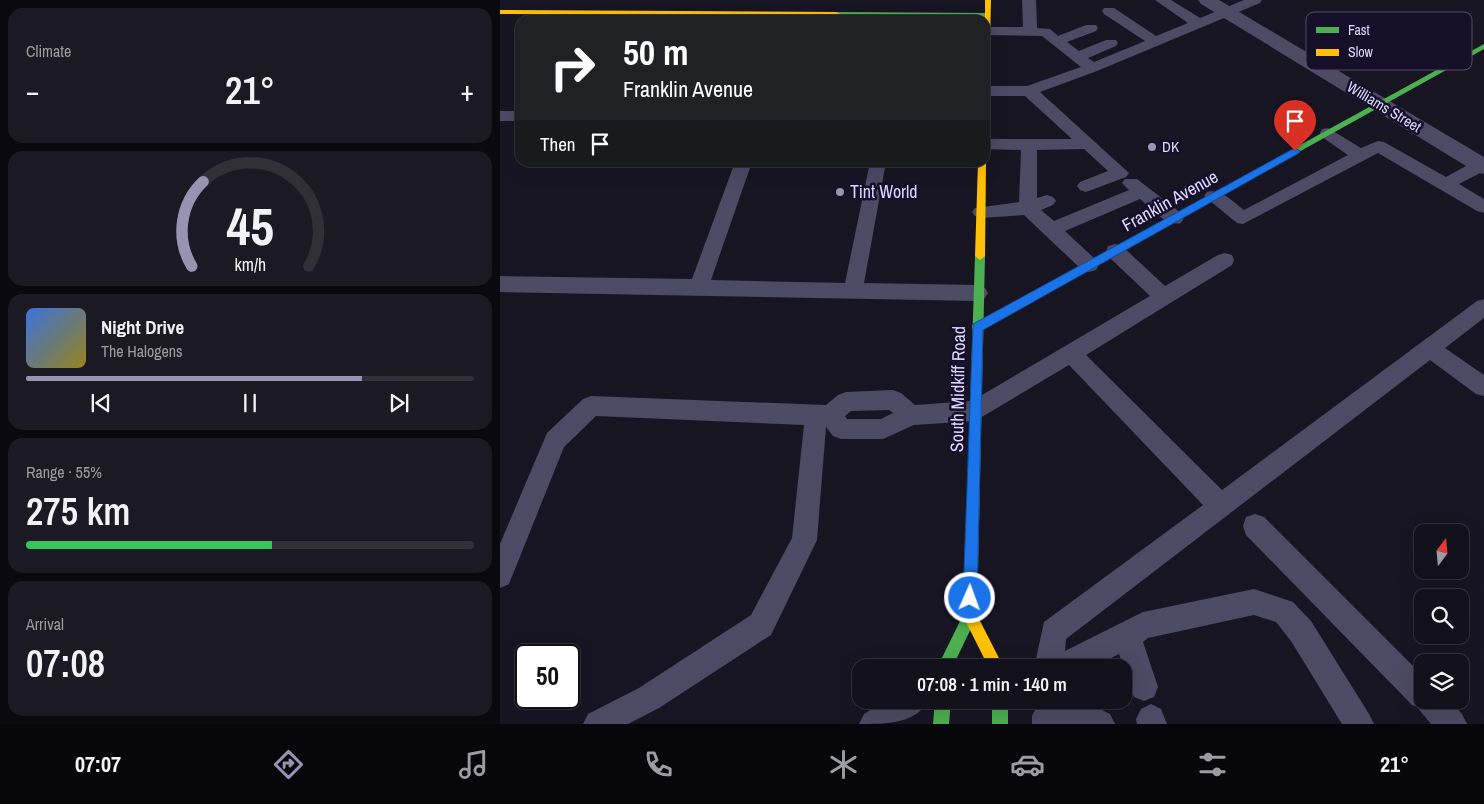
<!DOCTYPE html>
<html lang="en">
<head>
<meta charset="utf-8">
<style>
	body { margin:0; font-family:"Archivo Narrow",sans-serif; background:#1b1923; color:#f1f3f6; height:100vh; display:flex; flex-direction:column; font-size:19px; white-space:nowrap }
	* { box-sizing:border-box; margin:0 }
	p { font-size:16px; color:#9c9da2 }
	.icon { flex:none; width:28px; height:28px; fill:none; stroke:currentColor; stroke-width:2; stroke-linecap:round; stroke-linejoin:round }
	.map { position:relative; flex:1; overflow:hidden }
	.side { display:flex; flex-direction:column; gap:8px; padding:8px; background:#0a090e; width:500px }
	.side>* { flex:none }
	.guide { position:absolute; left:15px; top:15px; width:475px; height:152px; border-radius:15px; box-shadow:0 5px 20px #0002,0 0 0 1px #313039; background:#202124; color:#fff; overflow:hidden }
	.needle { width:32px; rotate:16deg }
	.tools { position:absolute; left:914px; top:524px; display:grid; gap:10px }
	.tools a { display:grid; place-items:center; width:55px; height:55px; border-radius:10px; background:#12101a; box-shadow:0 5px 20px #0002,0 0 0 1px #313039; font-size:25px }
	.speed { position:absolute; left:15px; top:644px; display:flex; gap:10px; font-size:25px; font-weight:700; text-align:center }
	.speed>* { display:grid; place-content:center; width:65px; height:65px; border-radius:50%; background:#12101a; box-shadow:0 5px 20px #0002,0 0 0 1px #313039; line-height:1 }
	.speed .limit { border:2px solid #111; border-radius:8px; background:#fff; color:#111 }
	.pin { position:absolute; display:grid; place-items:center; width:42px; height:42px; color:#fff; margin:-51px -21px; border-radius:50% 50% 50% 0; rotate:-45deg; box-shadow:0 0 5px #0007 }
	.pin .icon { rotate:45deg }
	.me { position:absolute; width:55px; margin:-28px; rotate:2deg; stroke-linejoin:round; filter:drop-shadow(0 0 4px #0008) }
	.turn { display:flex; align-items:center; gap:18px; height:105px; padding:0 25px; font-size:22px }
	.turn .icon { width:65px; height:65px; stroke-width:2.5 }
	.turn b { display:block; font-size:35px; line-height:42px }
	.then { display:flex; align-items:center; height:48px; padding:0 25px; background:#0003; gap:10px; font-size:19px }
	.big { font-size:38px; font-weight:600; line-height:1.1 }
	.side .card { flex:1; display:flex; flex-direction:column; justify-content:center; gap:8px; min-width:0; padding:0 18px; border-radius:15px; background:#1b1923 }
	.side .dial { align-items:center; gap:0 }
	.dial svg { height:130px; overflow:visible; fill:none; stroke:#313039; stroke-width:7; stroke-linecap:round; text-anchor:middle }
	.dial text { fill:#f1f3f6; stroke:none }
	.song { display:flex; align-items:center; gap:15px }
	.cover { width:60px; height:60px; border-radius:8px; background:linear-gradient(135deg,hsl(220 70% 55%),hsl(50 70% 35%)) }
	.played { height:5px; border-radius:2px; background:linear-gradient(90deg,#9893b2 75%,#313039 75%) }
	.keys { display:flex; justify-content:space-around; direction:ltr }
	.heat { display:flex; justify-content:space-between; align-items:center; font-size:28px; direction:ltr }
	.charge { height:8px; border-radius:4px; background:linear-gradient(90deg,#34c759 55%,#313039 0) }
	.trip { position:absolute; left:352px; top:659px; width:280px; height:50px; border-radius:15px; background:#12101a; box-shadow:0 5px 20px #0002,0 0 0 1px #313039; font-weight:600; line-height:50px; text-align:center }
	.tabs { display:flex; height:80px; justify-content:space-around; align-items:center; background:#07060a; color:#9c9da2 }
	.tabs .icon { width:35px; height:35px }
	.tabs .selected { color:#9893b2 }
	.tabs b { font-size:22px; color:#f1f3f6 }
	main { display:flex; flex:1; min-height:0 }
	.map>svg:first-child { display:block }
	.lines { fill:none; stroke-linecap:round; stroke-linejoin:round }
	.lane { fill:#4c4a64; fill-rule:evenodd }
	.street { fill:#4c4a64; fill-rule:evenodd }
	.fast { fill:#4caf50; fill-rule:evenodd }
	.slow { fill:#ffc107; fill-rule:evenodd }
	.route { fill:#1a73e8; stroke:#114b97 }
	.poi-dot { fill:#9893b2; stroke:#150f29; stroke-width:2 }
	.labels { text-anchor:middle; stroke-width:5; stroke-linejoin:round; paint-order:stroke }
	.far-street-label { font-size:15px; fill:#ddd7ff; stroke:#150f29 }
	.far-poi-label { font-size:15px; fill:#ddd7ff; stroke:#150f29; text-anchor:start }
	.poi-label { font-size:18px; fill:#ddd7ff; stroke:#150f29; text-anchor:start }
	.street-label { font-size:18px; fill:#ddd7ff; stroke:#150f29 }
	.key { fill:#150f29; stroke:#514b69; stroke-width:1 }
	.key-label { font-size:14px; fill:#ddd7ff }
</style>
</head>
<body>
<main>
<section class="side">
<div class="card"><p>Climate</p>
<div class="heat"><a>−</a><b class="big">21°</b><a>+</a></div>
</div>
<div class="card dial"><svg viewBox="0 0 100 80">
<path d="M14 69A42 42 0 1 1 86 69"/>
<path d="M14 69A42 42 0 0 1 21 17" stroke="#9893b2"/>
<text x="50" y="56" font-size="32" font-weight="700">45</text>
<text x="50" y="72" font-size="11">km/h</text>
</svg></div>
<div class="card">
<div class="song"><i class="cover"></i><div><b>Night Drive</b><p>The Halogens</p></div></div>
<div class="played"></div>
<div class="keys"><svg class="icon" aria-label="previous" viewBox="0 0 24 24"><path d="M18 5L8 12l10 7zM5 5v14"/></svg><svg class="icon" aria-label="pause" viewBox="0 0 24 24"><path d="M8 5v14M16 5v14"/></svg><svg class="icon" aria-label="next" viewBox="0 0 24 24"><path d="M6 5l10 7-10 7zM19 5v14"/></svg></div>
</div>
<div class="card"><p>Range · 55%</p><b class="big">275 km</b><div class="charge"></div></div>
<div class="card"><p>Arrival</p><b class="big">07:08</b></div>
</section>
<div class="map">
<svg width="984" height="724" viewBox="0 0 984 724">
	<rect width="100%" height="100%" fill="#181523"/>
	<g class="lines">
		<path class="lane" d="M 522,0 L 536,0 L 537,28 L 550,29 L 558,36 L 586,25 L 596,25 L 598,28 L 596,31 L 567,42 L 579,51 L 606,40 L 616,40 L 618,43 L 616,46 L 588,58 L 594,62 L 645,41 L 604,14 L 602,11 L 604,8 L 614,8 L 656,36 L 688,23 L 655,0 L 671,0 L 700,18 L 744,0 L 762,0 L 760,3 L 597,71 L 540,92 L 629,173 L 626,177 L 586,192 L 580,190 L 577,186 L 580,182 L 608,171 L 584,149 L 537,150 L 537,198 L 547,195 L 553,197 L 556,201 L 553,205 L 541,210 L 554,221 L 629,190 L 622,183 L 625,179 L 637,179 L 681,213 L 684,218 L 681,223 C 666,227 651,208 640,199 L 565,231 L 596,260 L 599,265 L 596,270 L 589,272 L 582,270 L 524,215 L 481,218 L 475,216 L 472,212 L 475,208 L 519,202 L 521,150 L 485,149 L 485,139 L 572,139 L 525,96 L 485,96 L 485,86 L 527,86 L 581,67 L 542,36 L 485,35 L 486,27 L 523,27 Z
			M 0,111 L 20,111 L 20,121 L 0,121 Z
			M 828,128 L 861,148 L 878,141 L 884,142 L 946,177 L 975,161 L 984,160 L 984,171 L 959,184 L 984,199 L 984,213 L 977,211 L 878,153 L 743,224 L 737,223 L 704,196 L 707,192 C 721,188 733,202 744,210 L 848,155 L 822,137 L 820,133 L 822,129 Z
			M 235,162 L 252,162 L 211,280 L 345,283 L 370,162 L 386,162 L 364,283 L 478,285 L 485,288 L 488,293 L 485,298 L 478,301 L 0,292 L 0,276 L 192,279 Z
			M 615,244 L 622,246 L 665,286 L 718,255 L 725,253 L 732,255 L 734,260 L 732,265 L 586,355 L 722,490 L 977,301 L 984,299 L 984,318 L 945,348 L 984,375 L 984,396 L 976,394 L 930,360 L 566,639 L 565,651 L 643,612 L 754,589 L 793,602 L 811,621 L 869,714 L 874,724 L 842,724 L 791,641 L 776,622 L 754,615 L 648,638 L 643,642 L 658,687 L 654,697 L 644,701 L 634,697 L 619,654 L 592,668 L 534,668 L 544,622 L 703,505 L 569,365 L 475,421 L 414,425 L 383,439 L 341,439 L 333,436 L 326,427 L 317,540 L 271,635 L 159,708 L 128,724 L 83,724 L 88,714 L 139,688 L 251,615 L 292,538 L 304,425 L 96,416 L 64,447 L 9,584 L 0,588 L 0,544 L 44,440 L 47,433 L 83,399 L 91,396 L 326,405 L 338,395 L 346,392 L 393,390 L 401,393 L 415,405 L 472,401 L 650,296 L 608,256 L 606,251 L 608,246 ZM 389,410 L 393,413 L 381,419 L 347,419 L 345,416 L 351,411 Z
			M 755,514 L 764,517 L 922,675 L 922,700 L 949,700 L 962,714 L 967,724 L 931,724 L 917,707 L 912,705 L 746,535 L 743,526 L 746,517 Z
			M 387,700 L 428,700 C 417,724 385,724 359,724 L 364,714 Z
			M 547,701 L 600,709 L 610,714 L 615,724 L 532,724 L 532,716 L 537,706 Z
			M 651,704 L 661,709 L 667,724 L 637,724 L 636,719 L 641,709 Z"/>
		<path class="street" d="M 698,0 L 719,0 L 984,157 L 984,174 L 976,172 L 701,4 Z"/>
		<path class="fast" d="M 333,12 L 487,13 L 491,15 L 487,17 L 336,16 L 332,14 Z
			M 984,44 L 984,49 L 675,221 L 669,221 L 667,219 L 669,217 Z
			M 480,252 L 485,256 L 477,616 L 452,668 L 437,668 L 463,615 L 475,256 Z
			M 435,700 L 451,700 L 449,724 L 433,724 Z
			M 492,700 L 508,700 L 508,724 L 492,724 Z"/>
		<path class="slow" d="M 485,0 L 491,0 L 489,84 L 485,86 Z
			M 0,10 L 336,12 L 340,14 L 336,16 L 0,14 Z
			M 485,160 L 486,162 L 485,256 L 480,260 L 475,256 L 478,162 L 485,162 Z
			M 672,216 L 677,219 L 675,221 L 481,330 L 473,330 L 472,327 L 473,324 Z
			M 470,609 L 475,611 L 504,668 L 489,668 L 463,616 L 465,611 Z"/>
	</g>
	<path class="route" d="M 795,148 L 800,151 L 799,153 L 483,330 L 477,598 L 475,603 L 470,605 L 465,603 L 463,598 L 473,324 Z"/>
	<g class="poi-dot">
		<circle cx="652" cy="147" r="5"/>
		<circle cx="340" cy="192" r="5"/>
	</g>
	<g class="labels">
		<g class="far-street-label">
			<text transform="translate(884 107) rotate(31)" y="5">Williams Street</text>
		</g>
		<g class="far-poi-label">
			<text x="662" y="152">DK</text>
		</g>
		<g class="poi-label">
			<text x="350" y="198">Tint World</text>
		</g>
		<g class="street-label">
			<text transform="translate(670 201) rotate(-29)" y="6">Franklin Avenue</text>
			<text transform="translate(458 389) rotate(-89)" y="6">South Midkiff Road</text>
		</g>
	</g>
	<rect x="806" y="12" width="166" height="58" rx="8" class="key"/>
	<rect x="816" y="27" width="23" height="6" fill="#4caf50"/>
	<rect x="816" y="49" width="23" height="7" fill="#ffc107"/>
	<g class="key-label">
		<text x="848" y="35">Fast</text>
		<text x="848" y="57">Slow</text>
	</g>
</svg>
<div class="tools">
<a><svg class="needle" viewBox="-14 -14 28 28"><path d="M0-13l5 13h-10z" fill="#e53935"/><path d="M0 13l5-13h-10z" fill="#9c9da2"/></svg></a>
<a><svg class="icon" aria-label="search" viewBox="0 0 24 24"><circle cx="10" cy="10" r="6"/><path d="M15 15l6 6"/></svg></a>
<a><svg class="icon" aria-label="layers" viewBox="0 0 24 24"><path d="M12 4l9 5-9 5-9-5zM3 14l9 5 9-5"/></svg></a>
</div>
<div class="speed"><div class="limit">50</div></div>
<div class="pin" style="left:795px;top:151px;background:#d93025"><svg class="icon" aria-label="arrive" viewBox="0 0 24 24"><path d="M6 21V4h12l-3 4 3 4H6"/></svg></div>
<svg class="me" style="left:470px;top:598px" viewBox="-20 -20 40 40"><circle r="17" fill="#1a73e8" stroke="#fff" stroke-width="3"/><path d="M0-11L8 9 0 5-8 9z" fill="#fff"/></svg>
<div class="trip">07:08 · 1 min · 140 m</div>
<div class="guide">
<div class="turn"><svg class="icon" aria-label="right" viewBox="0 0 24 24"><path d="M7 20v-9h11M14 6l5 5-5 5"/></svg><div><b>50 m</b>Franklin Avenue</div></div>
<div class="then">Then<svg class="icon" aria-label="arrive" viewBox="0 0 24 24"><path d="M6 21V4h12l-3 4 3 4H6"/></svg></div>
</div>
</div>
</main>
<nav class="tabs">
<b>07:07</b>
<svg class="icon selected" aria-label="directions" viewBox="0 0 24 24"><path d="M12 3l9 9-9 9-9-9zM9 14v-3h6M13 9l2 2-2 2"/></svg>
<svg class="icon" aria-label="music" viewBox="0 0 24 24"><path d="M9 18V5l10-2v13"/><circle cx="6" cy="18" r="3"/><circle cx="16" cy="16" r="3"/></svg>
<svg class="icon" aria-label="phone" viewBox="0 0 24 24"><path d="M5 4h4l2 5-3 2q2 4 5 5l2-3 5 2v4C11 20 4 13 5 4z"/></svg>
<svg class="icon" aria-label="climate" viewBox="0 0 24 24"><path d="M12 3v18M4 7l16 10M4 17L20 7"/></svg>
<svg class="icon" aria-label="car" viewBox="0 0 24 24"><path d="M5 17H2v-5l4-1 3-4h7l3 4 3 1v5h-3M9 17h6M6 11h13"/><circle cx="7" cy="17" r="2"/><circle cx="17" cy="17" r="2"/></svg>
<svg class="icon" aria-label="filters" viewBox="0 0 24 24"><path d="M4 7h16M4 17h16"/><circle cx="9" cy="7" r="2"/><circle cx="15" cy="17" r="2"/></svg>
<b>21°</b>
</nav>
</body>
</html>
